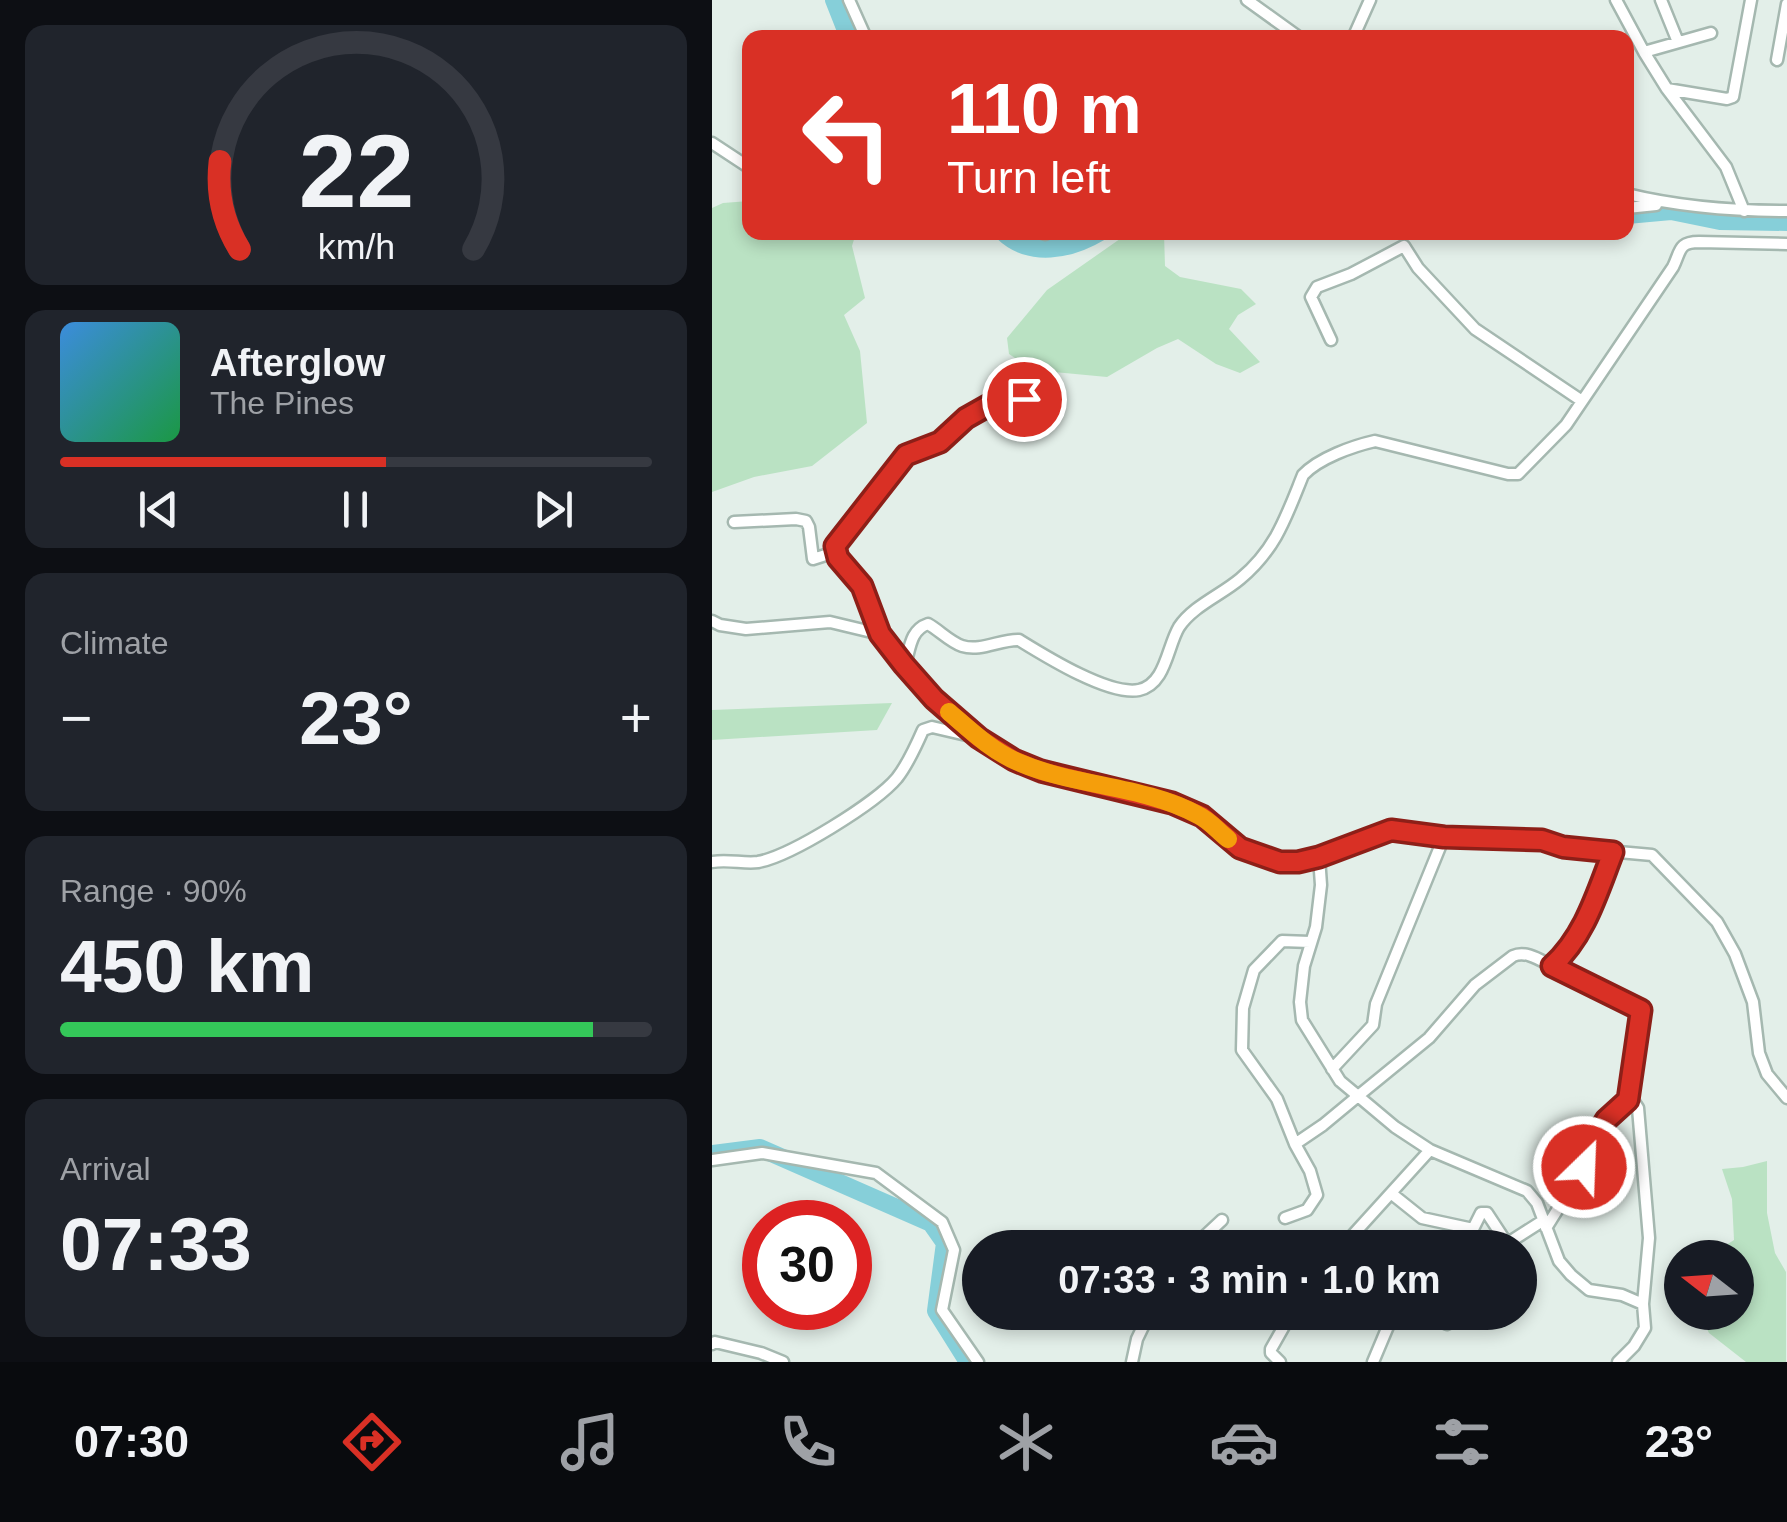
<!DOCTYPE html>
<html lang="en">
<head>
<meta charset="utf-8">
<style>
	body { margin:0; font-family:Helvetica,sans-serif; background:#20242c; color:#f1f3f6; height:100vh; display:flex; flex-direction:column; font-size:38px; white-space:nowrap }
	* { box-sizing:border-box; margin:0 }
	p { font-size:32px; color:#9ea1a6 }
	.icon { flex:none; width:55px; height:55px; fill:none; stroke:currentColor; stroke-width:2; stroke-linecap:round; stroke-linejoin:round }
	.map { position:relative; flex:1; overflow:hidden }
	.sheet { display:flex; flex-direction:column; gap:25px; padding:25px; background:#0d0f14; width:712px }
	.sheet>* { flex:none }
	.banner { position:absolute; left:30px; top:30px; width:892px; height:210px; border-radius:20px; box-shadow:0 5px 15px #0003; background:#d93025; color:#fff; overflow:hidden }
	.needle { width:65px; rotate:287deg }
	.buttons { position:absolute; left:952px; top:1240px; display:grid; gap:20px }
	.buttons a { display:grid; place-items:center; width:90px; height:90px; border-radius:50%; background:#171b24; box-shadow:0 5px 15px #0003; font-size:50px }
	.speed { position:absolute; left:30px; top:1200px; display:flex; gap:20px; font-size:50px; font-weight:700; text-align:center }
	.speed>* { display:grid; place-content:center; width:130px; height:130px; border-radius:50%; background:#171b24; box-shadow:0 5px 15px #0003; line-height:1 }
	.speed .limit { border:15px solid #d22; background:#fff; color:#111 }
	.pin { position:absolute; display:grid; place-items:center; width:85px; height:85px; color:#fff; margin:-42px; border:5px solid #fff; border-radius:50%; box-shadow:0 2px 10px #0007 }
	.me { position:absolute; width:110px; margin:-55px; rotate:24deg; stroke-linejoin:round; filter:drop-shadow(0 0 8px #0008) }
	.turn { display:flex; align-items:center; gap:35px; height:210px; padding:0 40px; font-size:45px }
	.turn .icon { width:130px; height:130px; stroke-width:2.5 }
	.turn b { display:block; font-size:70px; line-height:85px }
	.big { font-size:75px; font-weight:800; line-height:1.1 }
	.sheet .widget { flex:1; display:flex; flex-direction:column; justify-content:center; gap:15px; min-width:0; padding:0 35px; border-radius:20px; background:#20242c }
	.sheet .dial { align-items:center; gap:0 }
	.dial svg { height:260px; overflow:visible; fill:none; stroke:#363941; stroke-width:7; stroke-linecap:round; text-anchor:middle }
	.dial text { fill:#f1f3f6; stroke:none }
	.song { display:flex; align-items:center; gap:30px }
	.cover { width:120px; height:120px; border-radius:15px; background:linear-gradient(135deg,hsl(210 70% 55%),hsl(140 70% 35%)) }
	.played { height:10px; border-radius:5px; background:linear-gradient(90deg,#d93025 55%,#363941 55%) }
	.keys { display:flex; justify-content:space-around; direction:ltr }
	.heat { display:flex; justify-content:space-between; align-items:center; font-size:55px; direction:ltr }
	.charge { height:15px; border-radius:8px; background:linear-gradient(90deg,#34c759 90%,#363941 0) }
	.trip { position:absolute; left:250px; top:1230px; width:575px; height:100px; border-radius:50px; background:#171b24; box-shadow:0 5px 15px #0003; font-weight:800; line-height:100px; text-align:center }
	.tabs { display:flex; height:160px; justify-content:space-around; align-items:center; background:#090b0e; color:#9ea1a6 }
	.tabs .icon { width:70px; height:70px }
	.tabs .current { color:#d93025 }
	.tabs b { font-size:45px; color:#f1f3f6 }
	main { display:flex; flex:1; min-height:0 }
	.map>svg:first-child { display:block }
	.green { fill:#bae2c3 }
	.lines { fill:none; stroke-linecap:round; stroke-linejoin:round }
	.river { stroke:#86cfd9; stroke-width:18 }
	.minor-casing { stroke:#a5b8b0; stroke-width:15 }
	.minor { stroke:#fff; stroke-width:10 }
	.route-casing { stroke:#8d1f18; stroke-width:25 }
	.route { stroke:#d93025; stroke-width:18 }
	.slow { stroke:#f59e0b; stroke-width:18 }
</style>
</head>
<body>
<main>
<section class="sheet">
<div class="widget dial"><svg viewBox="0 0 100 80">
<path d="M14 69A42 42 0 1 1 86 69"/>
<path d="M14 69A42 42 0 0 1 8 42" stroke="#d93025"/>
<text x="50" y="56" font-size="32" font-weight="700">22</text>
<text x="50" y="72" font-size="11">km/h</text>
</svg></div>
<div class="widget">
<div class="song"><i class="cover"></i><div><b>Afterglow</b><p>The Pines</p></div></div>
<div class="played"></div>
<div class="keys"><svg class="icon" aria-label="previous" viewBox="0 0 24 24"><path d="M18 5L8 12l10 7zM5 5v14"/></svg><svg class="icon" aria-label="pause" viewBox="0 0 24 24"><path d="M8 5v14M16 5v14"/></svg><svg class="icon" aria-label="next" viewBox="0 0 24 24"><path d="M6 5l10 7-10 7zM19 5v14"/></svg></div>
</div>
<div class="widget"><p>Climate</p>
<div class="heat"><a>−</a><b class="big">23°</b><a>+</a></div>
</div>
<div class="widget"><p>Range · 90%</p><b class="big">450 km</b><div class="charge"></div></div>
<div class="widget"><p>Arrival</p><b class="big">07:33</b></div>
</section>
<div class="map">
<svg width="1075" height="1362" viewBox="0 0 1075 1362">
	<rect width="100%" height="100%" fill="#e3efe9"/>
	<path class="green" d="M 37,201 L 38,232 L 144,233 L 140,246 L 153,298 L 132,315 L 148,351 L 155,423 L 100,466 L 42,477 L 0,492 L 0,208 L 11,203 Z
		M 423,232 L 452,233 L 453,266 L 468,277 L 529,289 L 544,304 L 526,315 L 517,329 L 548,362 L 528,373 L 504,364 L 466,339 L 445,348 L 395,377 L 321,370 L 297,354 L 295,338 L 335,290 L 415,234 Z
		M 180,703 L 165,730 L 0,740 L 0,710 Z
		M 1055,1161 L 1055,1213 L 1063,1253 L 1074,1272 L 1074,1362 L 1034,1362 L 997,1333 L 991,1321 L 991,1313 L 1025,1312 L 1025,1258 L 1000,1257 L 1008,1249 L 1022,1240 L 1020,1199 L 1010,1169 L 1031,1167 Z"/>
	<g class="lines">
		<path class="river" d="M 122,0 L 137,38
			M 915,215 L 959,211 L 1008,221 L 1075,222
			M 291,232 C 318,258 358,250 388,232
			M 0,1154 L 48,1148 L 219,1223 L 233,1243 L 224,1311 L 256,1362"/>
		<defs>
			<path id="minor" d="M 137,0 L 154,38
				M 535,0 L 588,38
				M 904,0 L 932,52 L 955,89 L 1014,167 L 1032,211
				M 949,0 L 966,42
				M 641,38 L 658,0
				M 932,52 L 999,33
				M 1065,60 L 1075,4
				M 955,89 L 1015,99 L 1021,97 L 1039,0
				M 0,143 L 38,168
				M 915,194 C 968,207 1020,211 1075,211
				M 915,208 L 944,205
				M 327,232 L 333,234 L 337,232
				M 619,340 L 599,297 L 605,287 L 639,274 L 692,246 L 706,268 L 763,329 L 870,401
				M 22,522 L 84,519 L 94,521 L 97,527 L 101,559 L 123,552
				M 0,621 L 8,625 L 34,629 L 118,622 L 168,634 L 221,699 L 267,737 L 302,761 L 329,771 L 461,803 L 490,816 L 528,847 L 568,861 L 586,862 L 607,857 L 679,830 L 732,837 L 830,840 L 851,847 L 940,855 L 1005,922 L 1023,954 L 1041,1002 L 1047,1053 L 1055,1074 L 1075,1098
				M 168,634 L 149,587 L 126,558 L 123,546 L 194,455 L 228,442 L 254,418 L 277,405 L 312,399
				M 193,665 C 198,649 198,630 216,624 C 227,630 238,642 250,646 C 269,652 289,639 307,640 C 333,656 397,696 427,690 C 454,684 455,647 467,627 C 481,606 509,595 528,579 C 564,549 574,517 591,475 C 607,458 641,446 663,441 L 796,474 L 806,474 L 854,425 L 961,267 C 969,251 966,242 987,242 L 1075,244
				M 901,853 C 885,893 873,936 840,966 C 828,960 814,950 801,956 L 763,985 L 717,1038 L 646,1096 L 683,1127 L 718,1150 L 815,1191 L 825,1203 L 847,1261 L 859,1275 L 877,1290 L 910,1295 L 931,1304
				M 0,862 C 16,859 32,864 46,862 C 79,856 164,803 185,778 C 196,764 204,746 211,730 L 220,727 L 263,737
				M 840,966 L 929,1010 L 916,1099 L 922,1102 L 926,1108 L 937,1238 L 931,1304 L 933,1328 L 922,1346 L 906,1362
				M 620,1069 L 661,1025 L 664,1004 L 732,837
				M 583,1144 L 565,1099 L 530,1050 L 531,1008 L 542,970 L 570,941 L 598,942
				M 0,1160 L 50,1153 L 164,1173 L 230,1222 L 242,1250 L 230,1310 L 266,1362
				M 680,1194 L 710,1218 L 761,1229 L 769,1213 L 775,1213 L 798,1248
				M 573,1218 L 595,1210 L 605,1195 L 598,1171 L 583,1144 L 611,1125 L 646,1096 L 628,1081 L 590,1020 L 588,1002 L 592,966 L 604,927 L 609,885 L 607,857
				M 834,1228 L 872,1167 L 884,1136 L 894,1119 L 916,1099
				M 522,1243 L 526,1248
				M 796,1243 L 832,1220
				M 480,1248 L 510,1220
				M 629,1248 L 718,1150
				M 808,1265 L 817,1282 L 817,1288 L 808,1297
				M 710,1312 L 735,1324 L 744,1312
				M 0,1344 L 3,1342 L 49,1353 L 71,1362
				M 420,1362 L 425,1339 L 438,1312
				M 568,1362 L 559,1353 L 559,1349 L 580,1312
				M 661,1362 L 682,1312"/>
		</defs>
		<use href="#minor" class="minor-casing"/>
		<use href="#minor" class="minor"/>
	</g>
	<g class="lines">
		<defs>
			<path id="route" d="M 312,399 L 277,405 L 254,418 L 228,442 L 194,455 L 123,546 L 126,558 L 150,586 L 168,634 L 192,665 L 222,699 L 267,738 L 302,760 L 329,771 L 460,803 L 490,816 L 528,848 L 568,862 L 586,862 L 607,857 L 679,830 L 732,837 L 830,840 L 851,847 L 901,852 C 885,893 873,936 840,966 L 929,1010 L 916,1100 L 894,1120 L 884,1136 L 872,1167"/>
		</defs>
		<use href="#route" class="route-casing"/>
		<use href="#route" class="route"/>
		<path class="slow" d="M 237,712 C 258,730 280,751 306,762 C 363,787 431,785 486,815 C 497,820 506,831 516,839"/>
	</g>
</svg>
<div class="buttons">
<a><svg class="needle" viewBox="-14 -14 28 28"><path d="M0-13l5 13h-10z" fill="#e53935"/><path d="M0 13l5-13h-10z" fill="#9ea1a6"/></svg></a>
</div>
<div class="speed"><div class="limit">30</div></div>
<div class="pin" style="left:312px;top:399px;background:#d93025"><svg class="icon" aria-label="arrive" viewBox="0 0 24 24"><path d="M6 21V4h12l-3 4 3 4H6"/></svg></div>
<svg class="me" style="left:872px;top:1167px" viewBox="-20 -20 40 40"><circle r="17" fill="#d93025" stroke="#fff" stroke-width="3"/><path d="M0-11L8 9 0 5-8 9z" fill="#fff"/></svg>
<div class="trip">07:33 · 3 min · 1.0 km</div>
<div class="banner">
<div class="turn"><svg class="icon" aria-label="left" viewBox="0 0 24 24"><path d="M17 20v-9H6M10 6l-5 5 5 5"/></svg><div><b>110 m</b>Turn left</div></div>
</div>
</div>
</main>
<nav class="tabs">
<b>07:30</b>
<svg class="icon current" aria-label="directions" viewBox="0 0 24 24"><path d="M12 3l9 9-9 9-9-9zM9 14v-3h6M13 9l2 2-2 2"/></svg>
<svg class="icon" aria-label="music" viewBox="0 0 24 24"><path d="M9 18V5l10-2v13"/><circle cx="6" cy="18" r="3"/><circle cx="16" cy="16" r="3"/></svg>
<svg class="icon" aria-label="phone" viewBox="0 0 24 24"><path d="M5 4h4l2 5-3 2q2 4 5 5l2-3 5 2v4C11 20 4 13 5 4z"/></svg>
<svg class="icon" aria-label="climate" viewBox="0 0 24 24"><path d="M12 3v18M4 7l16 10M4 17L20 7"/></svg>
<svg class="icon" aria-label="car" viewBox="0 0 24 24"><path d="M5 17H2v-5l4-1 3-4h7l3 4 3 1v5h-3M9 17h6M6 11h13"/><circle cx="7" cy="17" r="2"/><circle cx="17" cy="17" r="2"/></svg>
<svg class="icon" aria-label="filters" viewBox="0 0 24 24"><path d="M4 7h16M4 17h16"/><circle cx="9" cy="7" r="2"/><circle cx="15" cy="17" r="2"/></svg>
<b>23°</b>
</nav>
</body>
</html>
